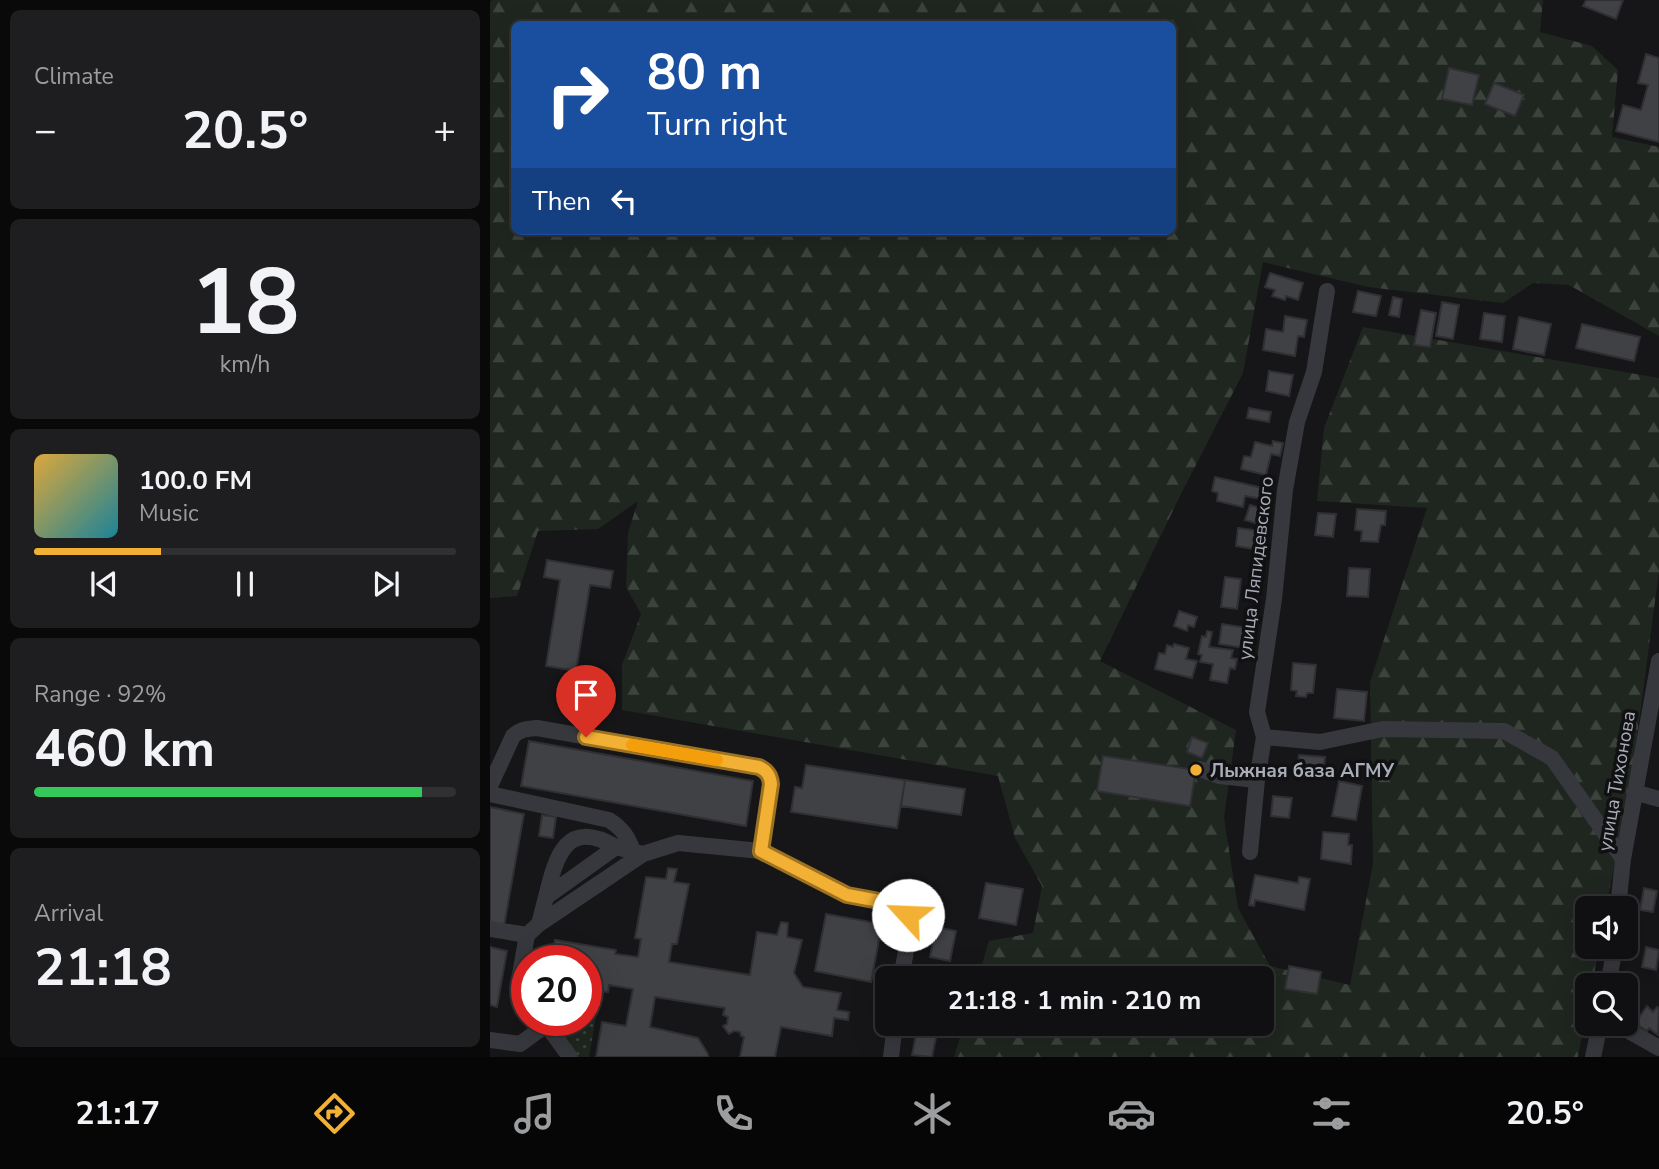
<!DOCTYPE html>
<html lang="en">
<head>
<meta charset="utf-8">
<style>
	body { margin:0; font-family:"Nunito Sans",sans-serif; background:#1e1e20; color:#f1f3f6; height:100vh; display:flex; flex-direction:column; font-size:26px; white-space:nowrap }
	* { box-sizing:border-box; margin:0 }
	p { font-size:23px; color:#9c9d9f }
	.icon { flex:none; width:38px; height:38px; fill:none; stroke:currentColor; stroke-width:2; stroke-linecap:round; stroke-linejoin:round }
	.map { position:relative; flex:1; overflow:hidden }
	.drawer { display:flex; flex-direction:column; gap:10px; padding:10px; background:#09090a; width:490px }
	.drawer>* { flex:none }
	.banner { position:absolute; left:21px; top:21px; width:665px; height:214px; border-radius:10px; box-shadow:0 7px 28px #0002,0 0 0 2px #303032; background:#1a4fa0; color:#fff; overflow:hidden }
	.fabs { position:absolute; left:1085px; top:896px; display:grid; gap:14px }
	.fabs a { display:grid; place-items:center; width:63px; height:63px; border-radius:10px; background:#101012; box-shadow:0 7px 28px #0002,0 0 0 2px #303032; font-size:35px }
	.speed { position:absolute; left:21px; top:945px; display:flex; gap:14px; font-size:35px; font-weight:700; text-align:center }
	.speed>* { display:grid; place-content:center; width:91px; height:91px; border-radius:50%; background:#101012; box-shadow:0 7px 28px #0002,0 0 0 2px #303032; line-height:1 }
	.speed .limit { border:10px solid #d22; background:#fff; color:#111 }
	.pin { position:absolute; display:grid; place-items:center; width:60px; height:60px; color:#fff; margin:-72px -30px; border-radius:50% 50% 50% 0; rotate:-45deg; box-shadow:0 0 7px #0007 }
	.pin .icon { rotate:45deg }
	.me { position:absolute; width:77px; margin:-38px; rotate:295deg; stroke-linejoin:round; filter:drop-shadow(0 0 5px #0008) }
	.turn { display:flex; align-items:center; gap:24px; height:147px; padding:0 21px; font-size:32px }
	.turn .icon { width:91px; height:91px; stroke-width:2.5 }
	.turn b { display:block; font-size:49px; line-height:60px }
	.then { display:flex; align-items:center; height:66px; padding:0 21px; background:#0003; gap:14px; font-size:26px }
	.big { font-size:52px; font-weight:700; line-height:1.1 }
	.drawer .widget { flex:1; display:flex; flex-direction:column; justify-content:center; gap:10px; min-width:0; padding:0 24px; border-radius:10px; background:#1e1e20 }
	.drawer .dial { align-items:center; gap:0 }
	.dial b { font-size:91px; line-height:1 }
	.song { display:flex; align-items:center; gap:21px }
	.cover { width:84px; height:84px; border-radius:10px; background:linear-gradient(135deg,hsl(40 70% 55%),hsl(190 70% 35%)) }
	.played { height:7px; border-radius:4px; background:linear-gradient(90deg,#f2b134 30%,#303032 30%) }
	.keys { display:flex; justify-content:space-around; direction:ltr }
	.heat { display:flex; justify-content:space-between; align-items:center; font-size:38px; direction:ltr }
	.charge { height:10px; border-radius:5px; background:linear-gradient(90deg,#34c759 92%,#303032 0) }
	.trip { position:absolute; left:385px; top:966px; width:399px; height:70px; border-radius:10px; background:#101012; box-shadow:0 7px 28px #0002,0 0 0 2px #303032; font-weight:700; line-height:70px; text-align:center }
	.tab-bar { display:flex; height:112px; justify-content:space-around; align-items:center; background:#060607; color:#9c9d9f }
	.tab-bar .icon { width:49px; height:49px }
	.tab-bar .on { color:#f2b134 }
	.tab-bar b { font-size:32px; color:#f1f3f6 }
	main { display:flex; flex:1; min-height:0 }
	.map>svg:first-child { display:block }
	.grass { fill:url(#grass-dots) }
	.forest { fill:url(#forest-firs); fill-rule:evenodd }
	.building { fill:#404145; stroke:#303034; stroke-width:2 }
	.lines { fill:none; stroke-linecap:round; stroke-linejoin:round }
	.minor { stroke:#37383d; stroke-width:16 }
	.route-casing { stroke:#9d7322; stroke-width:18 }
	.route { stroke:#f2b134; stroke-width:12 }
	.slow { stroke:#f59e0b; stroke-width:12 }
	.poi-dot { fill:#f2b134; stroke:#111113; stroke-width:2.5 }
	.labels { text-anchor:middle; stroke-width:7; stroke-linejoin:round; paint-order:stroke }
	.street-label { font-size:19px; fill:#a8adb8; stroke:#111113 }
	.poi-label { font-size:19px; font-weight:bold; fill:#a8adb8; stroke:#111113; text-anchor:start }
</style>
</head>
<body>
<main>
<section class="drawer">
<div class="widget"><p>Climate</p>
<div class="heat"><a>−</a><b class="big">20.5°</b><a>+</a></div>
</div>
<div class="widget dial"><b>18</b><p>km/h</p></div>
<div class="widget">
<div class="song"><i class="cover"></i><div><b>100.0 FM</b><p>Music</p></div></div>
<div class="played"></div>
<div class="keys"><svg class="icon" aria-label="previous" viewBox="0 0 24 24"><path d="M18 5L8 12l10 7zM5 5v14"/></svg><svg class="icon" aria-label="pause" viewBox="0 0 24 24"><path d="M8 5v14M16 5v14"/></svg><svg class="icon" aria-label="next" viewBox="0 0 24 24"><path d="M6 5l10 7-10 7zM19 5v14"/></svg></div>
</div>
<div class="widget"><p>Range · 92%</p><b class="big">460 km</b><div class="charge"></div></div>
<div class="widget"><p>Arrival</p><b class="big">21:18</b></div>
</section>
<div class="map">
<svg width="1169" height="1057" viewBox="0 0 1169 1057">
	<defs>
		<pattern id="grass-dots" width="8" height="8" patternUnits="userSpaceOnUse" patternTransform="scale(1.75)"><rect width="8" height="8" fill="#1e261f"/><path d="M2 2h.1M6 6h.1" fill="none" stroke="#3c433d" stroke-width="1.8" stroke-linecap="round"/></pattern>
		<pattern id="forest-firs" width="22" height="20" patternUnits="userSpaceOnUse" patternTransform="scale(1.75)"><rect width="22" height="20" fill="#1e261f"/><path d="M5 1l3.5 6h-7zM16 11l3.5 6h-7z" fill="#3c433d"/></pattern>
	</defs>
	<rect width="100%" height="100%" fill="#161618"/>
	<path class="grass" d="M 96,1014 L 106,1017 L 99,1057 L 87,1057 L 60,1020 L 96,1020 Z"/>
	<path class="forest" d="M 2,0 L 1053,0 L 1050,32 L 1102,46 L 1128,70 L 1122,137 L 1169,147 L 1169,336 L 1079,285 L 1043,283 L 1013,303 L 878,287 L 773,262 L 753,373 L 689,498 L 610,661 L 746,730 L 734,818 L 748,908 L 780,966 L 860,985 L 883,864 L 880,682 L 937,508 L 827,501 L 834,428 L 873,327 L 1169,378 L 1169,571 L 1142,774 L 1116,908 L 1097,908 L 1097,947 L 1109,947 L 1102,985 L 1097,985 L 1097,1008 L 1088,1057 L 464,1057 L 474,1024 L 772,1024 L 772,978 L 488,978 L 499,941 L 543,933 L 552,886 L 525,838 L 508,776 L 132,710 L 132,665 L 151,614 L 136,587 L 138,533 L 148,501 L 108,529 L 48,531 L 27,596 L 0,598 L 0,2 ZM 24,24 L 682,24 L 682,231 L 24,231 Z"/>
	<path class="building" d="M 1096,0 L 1133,0 L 1126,19 L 1093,6 Z
		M 1156,54 L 1169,58 L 1169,142 L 1126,131 L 1133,105 L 1151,110 L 1158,85 L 1148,83 Z
		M 959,68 L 989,75 L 982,105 L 952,99 Z
		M 1004,83 L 1034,95 L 1025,116 L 995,104 Z
		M 780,273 L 813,283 L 808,300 L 796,296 L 795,300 L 782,296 L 785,290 L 775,287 Z
		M 868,291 L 891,296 L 886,316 L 863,312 Z
		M 903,297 L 912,299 L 909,317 L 899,315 Z
		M 952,302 L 969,305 L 963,339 L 946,336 Z
		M 931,310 L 946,313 L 940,347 L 924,345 Z
		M 994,313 L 1015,316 L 1012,342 L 990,339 Z
		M 795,316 L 817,320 L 814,337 L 808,336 L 805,356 L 773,350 L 776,329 L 793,332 Z
		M 1029,317 L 1061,324 L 1054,355 L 1023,349 Z
		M 1092,324 L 1150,337 L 1144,361 L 1086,348 Z
		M 779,371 L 803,375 L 799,396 L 776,391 Z
		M 759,408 L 781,412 L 779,422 L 757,418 Z
		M 783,441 L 793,443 L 790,456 L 781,454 L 776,475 L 751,469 L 754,456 L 761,457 L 765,442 L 782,446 Z
		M 725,477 L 773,488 L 771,499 L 755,496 L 753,507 L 727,501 L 728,493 L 722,491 Z
		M 760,505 L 781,511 L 776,526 L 755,520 Z
		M 867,509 L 896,511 L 895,525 L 891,525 L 888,542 L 871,541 L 872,531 L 865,530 Z
		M 828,513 L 846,514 L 843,537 L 825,535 Z
		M 748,528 L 772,531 L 769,550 L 746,546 Z
		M 57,560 L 123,571 L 120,588 L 100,585 L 86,671 L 56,666 L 70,580 L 54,577 Z
		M 859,568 L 880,569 L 878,597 L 857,596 Z
		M 735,577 L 751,579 L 747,609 L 731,607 Z
		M 689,611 L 707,617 L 704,627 L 698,625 L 697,631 L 684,626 Z
		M 732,624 L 758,628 L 755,648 L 729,644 Z
		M 717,631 L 722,632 L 719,647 L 743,650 L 741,658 L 747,659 L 745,669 L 740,668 L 737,683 L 720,680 L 723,664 L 710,662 L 712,655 L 708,654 L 712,636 L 716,637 Z
		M 684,644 L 699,648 L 696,659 L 707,661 L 702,678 L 665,669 L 669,653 L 675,654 L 677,645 L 683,647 Z
		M 803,663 L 826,665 L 823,693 L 817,693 L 816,697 L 806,696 L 807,691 L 801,690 Z
		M 847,689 L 877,692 L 874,721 L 844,718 Z
		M 702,737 L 718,743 L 712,758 L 697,752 Z
		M 39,741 L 263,781 L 256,826 L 31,786 Z
		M 809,755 L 835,757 L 833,777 L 807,775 Z
		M 613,756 L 706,770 L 700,806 L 607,791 Z
		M 316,765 L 415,780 L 407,828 L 301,812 L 305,787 L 312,788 Z
		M 415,780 L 475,789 L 471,815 L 411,806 Z
		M 849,781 L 872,786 L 866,820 L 842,816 Z
		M 783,796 L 802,798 L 799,818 L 781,816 Z
		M 0,807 L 34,814 L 14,926 L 0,924 Z
		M 52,815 L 66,817 L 63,838 L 49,836 Z
		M 833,832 L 859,834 L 858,845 L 862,845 L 861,864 L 831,859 Z
		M 178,868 L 187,869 L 184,882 L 199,884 L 187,944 L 182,944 L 179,962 L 260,975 L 267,932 L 287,935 L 291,922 L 298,923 L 297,937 L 312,940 L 304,973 L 313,987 L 351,993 L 347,1010 L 359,1012 L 358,1020 L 344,1018 L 342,1036 L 291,1027 L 285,1057 L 250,1057 L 254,1037 L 251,1036 L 250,1032 L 244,1031 L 239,1034 L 233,1026 L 237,1024 L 238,1017 L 233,1015 L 235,1008 L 165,997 L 160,1027 L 208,1038 L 218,1054 L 218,1057 L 106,1057 L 112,1022 L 136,1026 L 143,989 L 119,985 L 118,992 L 96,989 L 96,961 L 48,961 L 49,954 L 62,956 L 65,940 L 126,950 L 125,954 L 148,957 L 151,939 L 145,938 L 156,877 L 176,879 Z
		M 765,875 L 808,883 L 809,877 L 820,879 L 814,910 L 765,900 L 764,906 L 759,905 Z
		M 496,883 L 533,889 L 526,925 L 489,918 Z
		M 1154,888 L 1167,891 L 1163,912 L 1150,910 Z
		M 336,914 L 392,924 L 381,982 L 325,971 Z
		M 446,927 L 466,931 L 460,961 L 440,957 Z
		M 0,947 L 17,951 L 7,1007 L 0,1005 Z
		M 1156,947 L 1169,950 L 1166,970 L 1152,967 Z
		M 799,966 L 831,972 L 827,994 L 795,989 Z
		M 1157,1006 L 1163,1012 L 1167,1007 L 1169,1009 L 1168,1035 L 1159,1028 L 1157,1031 L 1145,1023 Z
		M 428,1024 L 448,1028 L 442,1057 L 422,1055 Z"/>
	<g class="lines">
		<path class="minor" d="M 774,737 L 830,742 L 893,729 L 1014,731 L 1062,758 L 1133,859
			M 710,769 L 729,776 L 767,780
			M 0,786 L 23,736 C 30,729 37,729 47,728 L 269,767 L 280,776 L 281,784 L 271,851
			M 1144,792 L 1169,799
			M 0,794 L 119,820 C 132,828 138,837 143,851
			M 760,852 L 767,780 L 774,737 L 767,712 L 784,599 L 795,490 L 807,422 L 824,372 L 837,291
			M 56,897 C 66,856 76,818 126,847
			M 1128,908 L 1133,859 L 1169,661
			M 49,924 L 56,897 L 126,847 L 149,853
			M 0,929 L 37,935 L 49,924 L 153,854 L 188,843 L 271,851 L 357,895 L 411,905 C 425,919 414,960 411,978
			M 37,935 L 29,980 L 29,986 L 37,998
			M 1118,985 L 1125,947
			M 53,1020 L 80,1057
			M 1114,1024 L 1130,1026 L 1169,1048
			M 0,1040 L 30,1044 L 56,1025
			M 401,1057 L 405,1024
			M 1103,1057 L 1110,1024"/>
	</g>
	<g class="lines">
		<defs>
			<path id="route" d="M 96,737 L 269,767 C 277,771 280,775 281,784 L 271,851 L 357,895 L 411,905 L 418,915"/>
		</defs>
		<use href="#route" class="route-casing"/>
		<use href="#route" class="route"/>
		<path class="slow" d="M 142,745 L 227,760"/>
	</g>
	<circle class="poi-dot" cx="706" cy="770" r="7"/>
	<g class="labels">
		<g class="street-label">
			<text transform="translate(765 568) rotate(-83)" y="7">улица Ляпидевского</text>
			<text transform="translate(1126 781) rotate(-80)" y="7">улица Тихонова</text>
		</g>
		<g class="poi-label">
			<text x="720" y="777">Лыжная база АГМУ</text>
		</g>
	</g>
</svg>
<div class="fabs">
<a><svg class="icon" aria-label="sound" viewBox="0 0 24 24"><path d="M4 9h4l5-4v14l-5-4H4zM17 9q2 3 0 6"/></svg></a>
<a><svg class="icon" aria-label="search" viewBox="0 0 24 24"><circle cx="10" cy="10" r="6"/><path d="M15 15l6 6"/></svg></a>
</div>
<div class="speed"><div class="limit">20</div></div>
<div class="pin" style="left:96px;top:737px;background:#d93025"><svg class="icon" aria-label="arrive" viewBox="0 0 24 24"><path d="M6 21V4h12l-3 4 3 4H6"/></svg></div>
<svg class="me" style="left:418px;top:915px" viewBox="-20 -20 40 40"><circle r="19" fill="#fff"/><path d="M0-13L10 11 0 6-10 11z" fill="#f2b134"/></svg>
<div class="trip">21:18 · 1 min · 210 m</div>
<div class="banner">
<div class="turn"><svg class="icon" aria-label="right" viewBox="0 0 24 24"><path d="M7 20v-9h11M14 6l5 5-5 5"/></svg><div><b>80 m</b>Turn right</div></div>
<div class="then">Then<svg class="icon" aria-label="left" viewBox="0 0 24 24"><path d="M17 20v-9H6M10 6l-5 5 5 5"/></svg></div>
</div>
</div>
</main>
<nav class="tab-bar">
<b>21:17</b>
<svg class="icon on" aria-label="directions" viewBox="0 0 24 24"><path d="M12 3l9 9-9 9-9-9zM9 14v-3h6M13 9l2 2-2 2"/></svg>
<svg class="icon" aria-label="music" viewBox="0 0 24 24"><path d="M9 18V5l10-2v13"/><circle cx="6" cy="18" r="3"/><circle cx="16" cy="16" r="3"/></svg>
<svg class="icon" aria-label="phone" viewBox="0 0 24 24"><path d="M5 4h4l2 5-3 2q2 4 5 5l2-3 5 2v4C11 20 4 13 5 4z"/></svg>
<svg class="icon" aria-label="climate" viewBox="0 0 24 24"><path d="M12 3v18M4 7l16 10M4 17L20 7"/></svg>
<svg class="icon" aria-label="car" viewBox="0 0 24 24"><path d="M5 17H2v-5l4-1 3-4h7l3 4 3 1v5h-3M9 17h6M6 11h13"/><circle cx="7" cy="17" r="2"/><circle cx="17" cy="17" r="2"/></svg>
<svg class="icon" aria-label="filters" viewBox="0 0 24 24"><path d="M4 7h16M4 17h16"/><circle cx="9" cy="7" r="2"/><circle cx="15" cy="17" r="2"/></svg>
<b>20.5°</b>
</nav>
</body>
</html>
